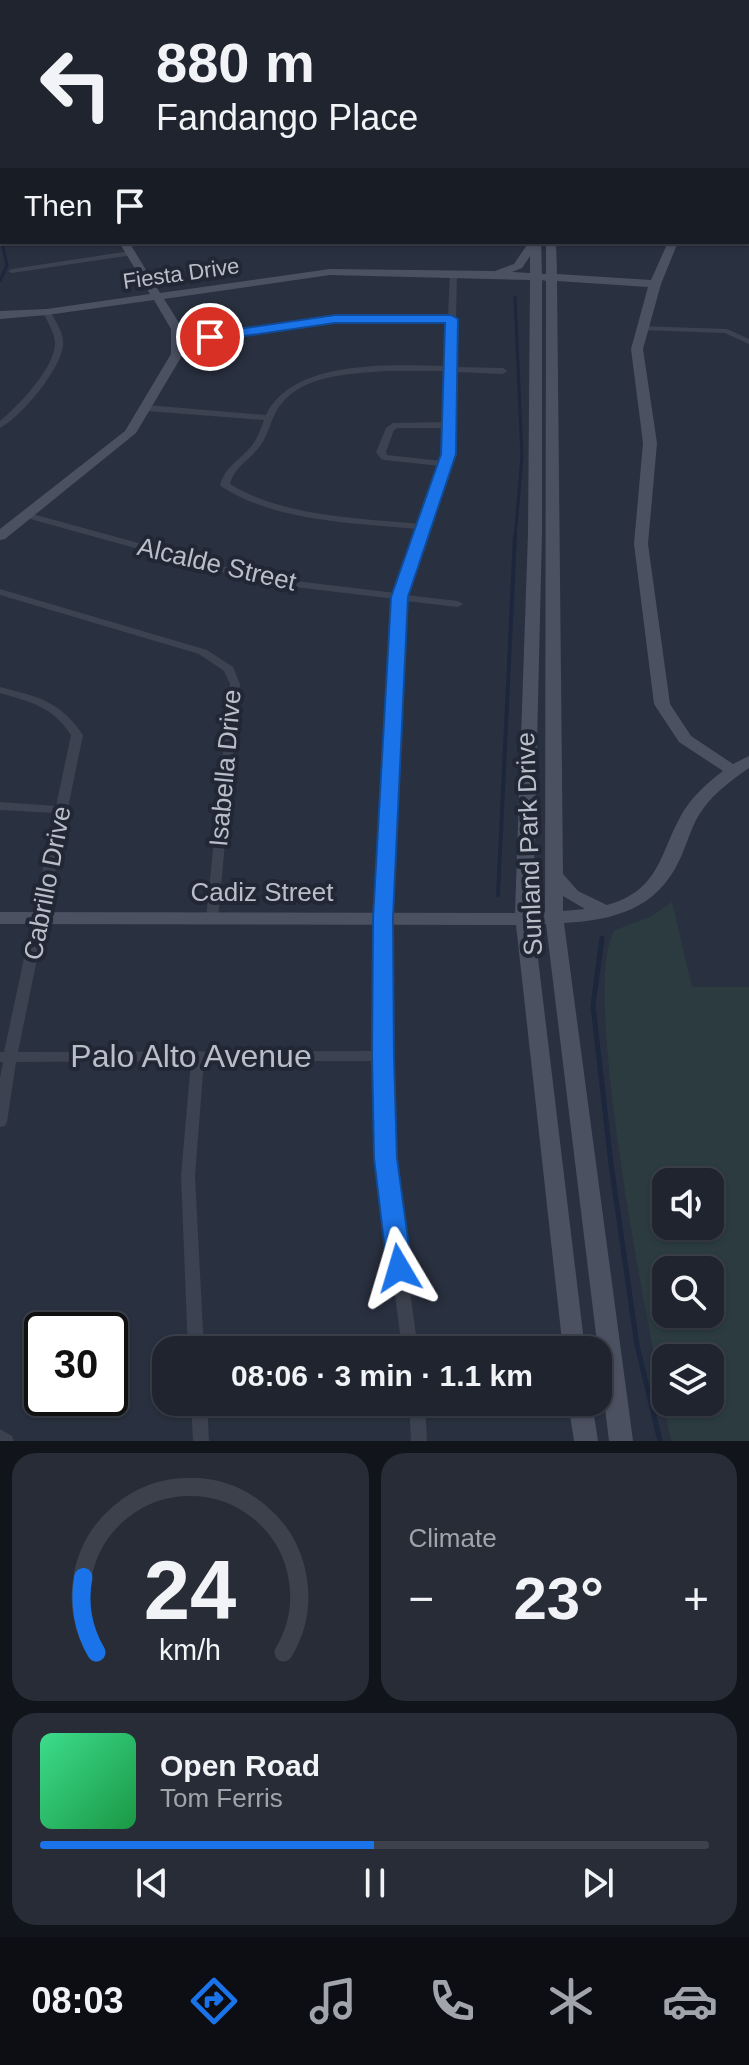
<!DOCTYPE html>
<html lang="en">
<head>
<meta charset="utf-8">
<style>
	body { margin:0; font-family:Arial,sans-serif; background:#272c37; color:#f1f3f6; height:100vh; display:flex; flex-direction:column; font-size:30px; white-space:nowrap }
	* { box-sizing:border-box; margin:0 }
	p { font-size:26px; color:#a1a4aa }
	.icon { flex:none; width:44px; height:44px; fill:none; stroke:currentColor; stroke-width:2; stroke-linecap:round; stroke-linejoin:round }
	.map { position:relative; height:1441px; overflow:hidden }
	.details { display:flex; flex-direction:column; gap:12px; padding:12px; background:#11141a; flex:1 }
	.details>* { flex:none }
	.top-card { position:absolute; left:0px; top:0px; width:750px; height:244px; box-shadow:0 2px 6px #0004,0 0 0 2px #3c414b; background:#1f242f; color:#f1f3f6; overflow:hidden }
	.controls { position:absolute; left:652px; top:1168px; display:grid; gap:16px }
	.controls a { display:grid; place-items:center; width:72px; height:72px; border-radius:16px; background:#1f242f; box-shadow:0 2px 6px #0004,0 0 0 2px #3c414b; font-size:40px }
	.speed { position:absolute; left:24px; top:1312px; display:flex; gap:16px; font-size:40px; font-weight:700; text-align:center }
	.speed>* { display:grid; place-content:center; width:104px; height:104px; border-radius:50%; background:#1f242f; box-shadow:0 2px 6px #0004,0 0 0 2px #3c414b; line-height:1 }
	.speed .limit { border:4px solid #111; border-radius:12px; background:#fff; color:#111 }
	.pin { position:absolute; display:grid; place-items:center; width:68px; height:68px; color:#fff; margin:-34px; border:4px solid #fff; border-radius:50%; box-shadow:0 2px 8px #0007 }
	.me { position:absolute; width:88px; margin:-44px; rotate:353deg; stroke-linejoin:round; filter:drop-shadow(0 0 6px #0008) }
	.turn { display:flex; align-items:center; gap:28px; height:168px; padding:0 24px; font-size:36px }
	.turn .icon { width:104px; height:104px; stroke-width:2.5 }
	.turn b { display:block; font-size:56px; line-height:68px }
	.then { display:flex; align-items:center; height:76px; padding:0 24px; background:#0003; gap:16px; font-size:30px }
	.big { font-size:60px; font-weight:600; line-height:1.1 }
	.details .tile { flex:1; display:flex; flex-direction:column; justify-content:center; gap:12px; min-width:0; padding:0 28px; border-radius:24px; background:#272c37 }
	.details .dial { align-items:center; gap:0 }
	.dial svg { height:208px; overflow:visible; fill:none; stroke:#3c414b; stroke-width:7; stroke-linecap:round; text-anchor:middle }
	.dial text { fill:#f1f3f6; stroke:none }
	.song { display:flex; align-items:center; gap:24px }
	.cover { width:96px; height:96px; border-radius:12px; background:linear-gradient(135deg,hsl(150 70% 55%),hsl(140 70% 35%)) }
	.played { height:8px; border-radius:4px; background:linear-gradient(90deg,#1a73e8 50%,#3c414b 50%) }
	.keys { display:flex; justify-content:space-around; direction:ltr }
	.heat { display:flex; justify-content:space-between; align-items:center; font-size:44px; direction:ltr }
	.details .tiles { flex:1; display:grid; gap:12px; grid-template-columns:1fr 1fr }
	.tile:last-child { grid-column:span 2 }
	.trip { position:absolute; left:152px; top:1336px; width:460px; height:80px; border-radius:24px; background:#1f242f; box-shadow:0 2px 6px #0004,0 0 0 2px #3c414b; font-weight:600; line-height:80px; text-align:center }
	.tab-bar { display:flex; height:128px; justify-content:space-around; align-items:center; background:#0c0e13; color:#a1a4aa }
	.tab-bar .icon { width:56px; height:56px }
	.tab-bar .on { color:#1a73e8 }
	.tab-bar b { font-size:36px; color:#f1f3f6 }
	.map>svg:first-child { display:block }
	.green { fill:#2b3b40; fill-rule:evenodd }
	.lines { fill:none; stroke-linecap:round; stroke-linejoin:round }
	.stream-far3 { stroke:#1c263c; stroke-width:2 }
	.stream-far2 { stroke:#1c263c; stroke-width:3 }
	.stream-far1 { stroke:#1c263c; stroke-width:4 }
	.stream { stroke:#1c263c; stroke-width:5 }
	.street { fill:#3c424f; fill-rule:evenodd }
	.secondary { fill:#4b5161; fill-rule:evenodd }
	.primary { fill:#5b616f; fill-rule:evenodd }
	.shaded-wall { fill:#343b4c }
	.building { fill:#505868; stroke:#616877; stroke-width:2 }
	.route { fill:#1a73e8; stroke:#114b97; stroke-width:2 }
	.labels { text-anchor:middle; stroke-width:8; stroke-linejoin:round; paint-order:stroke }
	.far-street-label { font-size:22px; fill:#b9bec9; stroke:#212734 }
	.street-label { font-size:26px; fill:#b9bec9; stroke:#212734 }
	.near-street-label { font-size:32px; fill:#b9bec9; stroke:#212734 }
</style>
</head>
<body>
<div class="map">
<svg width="749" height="1441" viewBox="0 0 749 1441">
	<rect width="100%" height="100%" fill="#29303f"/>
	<path class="green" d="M 672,902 L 692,987 L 749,987 L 749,1441 L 671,1441 C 655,1359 577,985 615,930 L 652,916 ZM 666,1182 L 710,1182 L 710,1226 L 666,1226 ZM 666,1270 L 710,1270 L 710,1314 L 666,1314 ZM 666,1358 L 710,1358 L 710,1402 L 666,1402 Z"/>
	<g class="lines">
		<path class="stream-far3" d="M 0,228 L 1,235"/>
		<path class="stream-far2" d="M 1,233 L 2,239
			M 0,281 L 7,265 L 2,242
			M 515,538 L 522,457 L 515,297"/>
		<path class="stream-far1" d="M 498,895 L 515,536"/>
		<path class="stream" d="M 602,938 L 593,1006 L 611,1164 L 637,1345 L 660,1441"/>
		<path class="street" d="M 411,0 L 422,0 L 418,2 L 407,2 Z
			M 702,0 L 709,0 L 711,2 L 704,2 Z
			M 748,7 L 749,7 L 749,11 L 748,11 Z
			M 748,41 L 749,41 L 749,46 L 748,46 Z
			M 748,63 L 749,63 L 749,67 L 748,67 Z
			M 748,102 L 749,102 L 749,106 L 748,106 Z
			M 130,251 L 134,253 L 133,255 L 12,273 L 8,271 L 12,269 Z
			M 450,271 L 457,273 L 455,367 L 503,368 L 507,371 L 503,374 L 455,372 L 454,454 L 406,595 L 458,601 L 463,604 L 458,607 L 405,601 L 389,918 L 392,1158 L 418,1350 L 402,1350 L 378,1158 L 377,1061 L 204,1061 L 195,1176 L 204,1350 L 188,1350 L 181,1176 L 191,1061 L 16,1062 L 7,1122 L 5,1126 L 0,1127 L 0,1078 L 3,1062 L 0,1062 L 0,1052 L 4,1052 L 55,813 L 0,810 L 0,802 L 56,806 L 71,735 C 53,707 31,702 0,693 L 0,687 C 38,697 59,700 83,735 L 18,1052 L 377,1051 L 377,918 L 395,599 L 261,583 L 23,517 L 21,515 L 26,512 L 29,513 L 262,577 L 396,593 L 418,529 C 355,523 277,522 222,487 L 220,485 C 225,466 242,459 253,444 C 258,437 261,428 264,420 L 147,411 L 143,408 L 147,405 L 266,415 C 293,358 394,365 447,366 L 448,321 L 335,321 L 179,344 L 175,342 L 179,340 L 335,317 L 448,317 ZM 386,371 L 447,371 L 445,422 L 393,423 L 386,428 L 376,452 L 381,459 L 384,460 L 440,466 L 420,524 C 359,518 283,517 230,484 C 234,467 250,460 260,446 C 270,433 271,415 282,403 C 306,374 351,374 386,371 ZM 398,428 L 445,428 L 444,454 L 442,461 L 387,455 L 386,452 L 394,430 Z
			M 44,310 L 50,310 C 54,319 62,330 63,340 C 66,365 21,417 0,428 L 0,421 C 18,406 56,367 55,342 C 54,332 47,321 43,312 Z
			M 638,326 L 727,329 L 749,339 L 749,344 L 725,333 L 641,330 L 638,330 Z
			M 0,589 L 207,650 L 233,667 L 240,684 L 218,918 L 216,921 L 208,921 L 206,918 L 230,684 L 224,671 L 199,654 L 0,595 Z
			M 191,1402 L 207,1402 L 209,1441 L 193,1441 Z
			M 409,1402 L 425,1402 L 427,1441 L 411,1441 Z
			M 0,1429 L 12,1436 L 14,1441 L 0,1441 Z"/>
		<path class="secondary" d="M 198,0 L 212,0 L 214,2 L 200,2 Z
			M 224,0 L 238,0 L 240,2 L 226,2 Z
			M 0,14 L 2,14 L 2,20 L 0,20 Z
			M 0,112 L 2,112 L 2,118 L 0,118 Z
			M 748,220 L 749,220 L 749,226 L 748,226 Z
			M 119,242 L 129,242 L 160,293 L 330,269 L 495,271 L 514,264 L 529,242 L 541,242 L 542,274 L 546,274 L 546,242 L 556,242 L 557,274 L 651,280 L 668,242 L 678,242 L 661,284 L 643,349 L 657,443 L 648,544 L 670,704 L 691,736 L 733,764 L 749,756 L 749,768 C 732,780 715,792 703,809 C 692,823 688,842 680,859 C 657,909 615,920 564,923 L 633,1441 L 609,1441 L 546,924 L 534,925 L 585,1350 L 563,1350 L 516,925 L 0,924 L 0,912 L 515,913 L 528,533 L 530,280 L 330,275 L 164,299 L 183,329 L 183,354 L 136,433 L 5,539 L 0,540 L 0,529 L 125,431 L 171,354 L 171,329 L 154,300 L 47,315 L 0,319 L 0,311 L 47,309 L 150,294 ZM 530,256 L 530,273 L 512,272 L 522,268 ZM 542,280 L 546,281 L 545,912 L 533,913 L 542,533 ZM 557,281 L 648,287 L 631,349 L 643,443 L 634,544 L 654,704 L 679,742 L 723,771 C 707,783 693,796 683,812 C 659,853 661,890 607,905 L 578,891 L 563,874 ZM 563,896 L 585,909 L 563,911 Z
			M 568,1402 L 592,1402 L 598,1441 L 574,1441 Z"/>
		<path class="primary" d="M 748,145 L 749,145 L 749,151 L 748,151 Z
			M 0,196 L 2,196 L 2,204 L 0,204 Z"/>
	</g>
	<path class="shaded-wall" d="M 0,160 L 2,160 L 2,173 L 0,173 Z"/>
	<path class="building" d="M 0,128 L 2,128 L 2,160 L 0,160 Z"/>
	<path class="route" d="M 335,315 L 451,315 L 458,319 L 456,454 L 408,597 L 393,918 L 394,1056 L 397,1158 L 412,1268 L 408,1275 L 399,1278 L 391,1275 L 387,1268 L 374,1158 L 372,1056 L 373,918 L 391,597 L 441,454 L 445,323 L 335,323 L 210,341 L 203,337 L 210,333 Z"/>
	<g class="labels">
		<g class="far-street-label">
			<text transform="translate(181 273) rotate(-8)" y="8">Fiesta Drive</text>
		</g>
		<g class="street-label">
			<text transform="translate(217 564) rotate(13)" y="9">Alcalde Street</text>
			<text transform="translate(225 768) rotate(-85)" y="9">Isabella Drive</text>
			<text transform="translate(529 844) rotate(-92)" y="9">Sunland Park Drive</text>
			<text transform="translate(47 883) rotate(-79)" y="9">Cabrillo Drive</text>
			<text x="262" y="901">Cadiz Street</text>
		</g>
		<g class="near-street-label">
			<text x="191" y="1067">Palo Alto Avenue</text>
		</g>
	</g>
</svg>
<div class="controls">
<a><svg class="icon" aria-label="sound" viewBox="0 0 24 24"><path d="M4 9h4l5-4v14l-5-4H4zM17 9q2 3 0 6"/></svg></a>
<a><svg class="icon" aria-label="search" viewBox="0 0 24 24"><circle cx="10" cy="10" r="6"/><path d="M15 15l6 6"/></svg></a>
<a><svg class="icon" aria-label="layers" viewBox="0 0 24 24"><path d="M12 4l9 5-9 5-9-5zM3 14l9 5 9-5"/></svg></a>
</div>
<div class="speed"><div class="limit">30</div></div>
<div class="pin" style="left:210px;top:337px;background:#d93025"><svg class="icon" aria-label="arrive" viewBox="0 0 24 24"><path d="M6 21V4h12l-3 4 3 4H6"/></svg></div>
<svg class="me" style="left:399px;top:1268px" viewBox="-20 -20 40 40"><path d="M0-17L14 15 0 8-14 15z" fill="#1a73e8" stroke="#fff" stroke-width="4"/></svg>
<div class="trip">08:06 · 3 min · 1.1 km</div>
<div class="top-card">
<div class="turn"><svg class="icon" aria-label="left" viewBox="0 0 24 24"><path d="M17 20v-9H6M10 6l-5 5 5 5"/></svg><div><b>880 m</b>Fandango Place</div></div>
<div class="then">Then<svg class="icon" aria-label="arrive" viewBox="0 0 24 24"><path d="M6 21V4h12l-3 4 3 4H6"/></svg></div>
</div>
</div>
<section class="details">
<div class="tiles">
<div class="tile dial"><svg viewBox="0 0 100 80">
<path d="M14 69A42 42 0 1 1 86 69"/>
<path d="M14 69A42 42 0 0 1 9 40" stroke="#1a73e8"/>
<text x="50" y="56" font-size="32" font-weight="700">24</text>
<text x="50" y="72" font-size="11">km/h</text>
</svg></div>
<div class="tile"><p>Climate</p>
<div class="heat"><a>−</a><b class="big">23°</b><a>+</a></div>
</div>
<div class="tile">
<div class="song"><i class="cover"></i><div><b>Open Road</b><p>Tom Ferris</p></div></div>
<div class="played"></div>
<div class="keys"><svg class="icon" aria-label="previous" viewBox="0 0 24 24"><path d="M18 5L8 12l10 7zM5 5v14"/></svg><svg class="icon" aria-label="pause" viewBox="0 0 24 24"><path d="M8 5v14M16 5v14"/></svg><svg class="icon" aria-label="next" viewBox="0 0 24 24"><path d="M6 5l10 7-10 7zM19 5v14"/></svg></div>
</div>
</div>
</section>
<nav class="tab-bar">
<b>08:03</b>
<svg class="icon on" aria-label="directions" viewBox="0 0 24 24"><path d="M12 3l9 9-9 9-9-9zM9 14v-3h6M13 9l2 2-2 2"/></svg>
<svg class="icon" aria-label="music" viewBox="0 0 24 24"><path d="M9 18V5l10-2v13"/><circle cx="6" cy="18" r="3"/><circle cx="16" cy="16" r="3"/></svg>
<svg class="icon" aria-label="phone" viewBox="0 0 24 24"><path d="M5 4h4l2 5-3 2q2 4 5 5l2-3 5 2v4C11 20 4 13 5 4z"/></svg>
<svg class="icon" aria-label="climate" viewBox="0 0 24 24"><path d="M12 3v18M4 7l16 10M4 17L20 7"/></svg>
<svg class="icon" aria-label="car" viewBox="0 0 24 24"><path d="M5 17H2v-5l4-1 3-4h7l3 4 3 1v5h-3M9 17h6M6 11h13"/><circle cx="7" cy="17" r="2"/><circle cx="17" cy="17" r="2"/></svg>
</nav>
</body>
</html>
